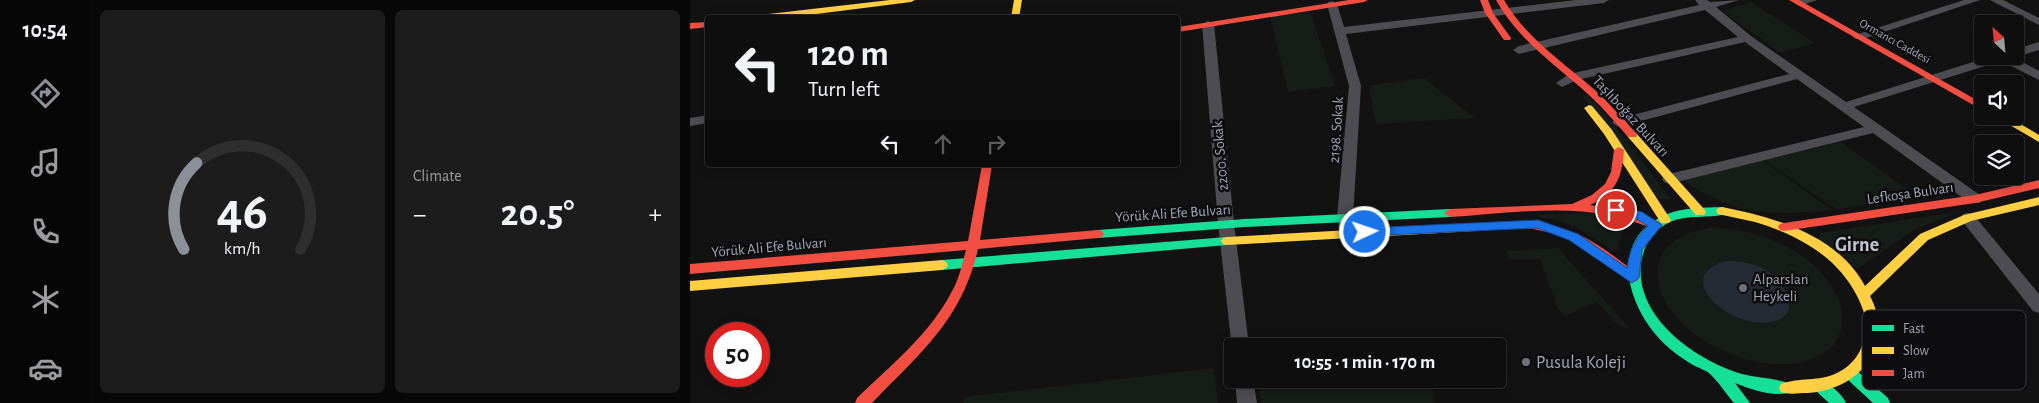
<!DOCTYPE html>
<html lang="en">
<head>
<meta charset="utf-8">
<style>
	body { margin:0; font-family:"Alegreya Sans",sans-serif; background:#1c1c1c; color:#f1f3f6; height:100vh; display:flex; flex-direction:column; font-size:19px; white-space:nowrap }
	* { box-sizing:border-box; margin:0 }
	p { font-size:16px; color:#9b9c9e }
	.icon { flex:none; width:28px; height:28px; fill:none; stroke:currentColor; stroke-width:2; stroke-linecap:round; stroke-linejoin:round }
	.map { position:relative; flex:1; overflow:hidden }
	.sheet { display:flex; flex-direction:column; gap:10px; padding:10px; background:#080808; width:600px }
	.sheet>* { flex:none }
	.top-card { position:absolute; left:15px; top:15px; width:475px; height:152px; border-radius:5px; box-shadow:0 2px 12px #0003,0 0 0 1px #2e2e2e; background:#0e0e0e; color:#f1f3f6; overflow:hidden }
	.needle { width:32px; rotate:334deg }
	.fabs { position:absolute; left:1284px; top:15px; display:grid; gap:10px }
	.fabs a { display:grid; place-items:center; width:50px; height:50px; border-radius:5px; background:#0e0e0e; box-shadow:0 2px 12px #0003,0 0 0 1px #2e2e2e; font-size:25px }
	.speed { position:absolute; left:15px; top:322px; display:flex; gap:10px; font-size:25px; font-weight:700; text-align:center }
	.speed>* { display:grid; place-content:center; width:65px; height:65px; border-radius:50%; background:#0e0e0e; box-shadow:0 2px 12px #0003,0 0 0 1px #2e2e2e; line-height:1 }
	.speed .limit { border:8px solid #d22; background:#fff; color:#111 }
	.pin { position:absolute; display:grid; place-items:center; width:42px; height:42px; color:#fff; margin:-21px; border:2px solid #fff; border-radius:50%; box-shadow:0 1px 5px #0007 }
	.me { position:absolute; width:55px; margin:-28px; rotate:87deg; stroke-linejoin:round; filter:drop-shadow(0 0 4px #0008) }
	.turn { display:flex; align-items:center; gap:18px; height:105px; padding:0 20px; font-size:22px }
	.turn .icon { width:65px; height:65px; stroke-width:2.5 }
	.turn b { display:block; font-size:35px; line-height:42px }
	.lanes { display:flex; align-items:center; height:48px; padding:0 20px; background:#0003; justify-content:center; gap:25px; direction:ltr }
	.lanes .off { opacity:.35 }
	.big { font-size:38px; font-weight:600; line-height:1.1 }
	.sheet .widget { flex:1; display:flex; flex-direction:column; justify-content:center; gap:8px; min-width:0; padding:0 18px; border-radius:8px; background:#1c1c1c }
	.sheet .dial { align-items:center; gap:0 }
	.dial svg { height:130px; overflow:visible; fill:none; stroke:#2e2e2e; stroke-width:7; stroke-linecap:round; text-anchor:middle }
	.dial text { fill:#f1f3f6; stroke:none }
	.heat { display:flex; justify-content:space-between; align-items:center; font-size:28px; direction:ltr }
	.sheet .tiles { flex:1; display:grid; gap:10px; grid-template-columns:repeat(2,1fr) }
	.trip { position:absolute; left:534px; top:338px; width:282px; height:50px; border-radius:5px; background:#0e0e0e; box-shadow:0 2px 12px #0003,0 0 0 1px #2e2e2e; font-weight:600; line-height:50px; text-align:center }
	main { display:flex; flex:1; min-height:0 }
	.dock { display:flex; flex-direction:column; width:90px; justify-content:space-around; align-items:center; background:#060606; color:#9b9c9e }
	.dock .icon { width:35px; height:35px }
	.dock .selected { color:#8c9099 }
	.dock b { font-size:22px; color:#f1f3f6 }
	.map>svg:first-child { display:block }
	.green { fill:#161c18 }
	.water { fill:#252b35 }
	.lines { fill:none; stroke-linecap:round; stroke-linejoin:round }
	.street { fill:#4c4c52; fill-rule:evenodd }
	.fast { fill:#16e098; fill-rule:evenodd }
	.slow { fill:#ffcf43; fill-rule:evenodd }
	.jam { fill:#f24e42; fill-rule:evenodd }
	.route { fill:#1a73e8; stroke:#114b97 }
	.poi-dot { fill:#6f717c; stroke:#0d0c0e; stroke-width:2 }
	.labels { text-anchor:middle; stroke-width:5; stroke-linejoin:round; paint-order:stroke }
	.far-street-label { font-size:12px; fill:#a1a4b5; stroke:#0d0c0e }
	.street-label { font-size:15px; fill:#a1a4b5; stroke:#0d0c0e }
	.poi-label { font-size:15px; fill:#a1a4b5; stroke:#0d0c0e; text-anchor:start }
	.near-poi-label { font-size:18px; fill:#a1a4b5; stroke:#0d0c0e; text-anchor:start }
	.district-label { font-size:20px; font-weight:bold; fill:#c3c4d1; stroke:#0d0c0e }
	.key { fill:#0d0c0e; stroke:#393a40; stroke-width:1 }
	.key-label { font-size:14px; fill:#a1a4b5 }
</style>
</head>
<body>
<main>
<nav class="dock">
<b>10:54</b>
<svg class="icon selected" aria-label="directions" viewBox="0 0 24 24"><path d="M12 3l9 9-9 9-9-9zM9 14v-3h6M13 9l2 2-2 2"/></svg>
<svg class="icon" aria-label="music" viewBox="0 0 24 24"><path d="M9 18V5l10-2v13"/><circle cx="6" cy="18" r="3"/><circle cx="16" cy="16" r="3"/></svg>
<svg class="icon" aria-label="phone" viewBox="0 0 24 24"><path d="M5 4h4l2 5-3 2q2 4 5 5l2-3 5 2v4C11 20 4 13 5 4z"/></svg>
<svg class="icon" aria-label="climate" viewBox="0 0 24 24"><path d="M12 3v18M4 7l16 10M4 17L20 7"/></svg>
<svg class="icon" aria-label="car" viewBox="0 0 24 24"><path d="M5 17H2v-5l4-1 3-4h7l3 4 3 1v5h-3M9 17h6M6 11h13"/><circle cx="7" cy="17" r="2"/><circle cx="17" cy="17" r="2"/></svg>
</nav>
<section class="sheet">
<div class="tiles">
<div class="widget dial"><svg viewBox="0 0 100 80">
<path d="M14 69A42 42 0 1 1 86 69"/>
<path d="M14 69A42 42 0 0 1 22 16" stroke="#8c9099"/>
<text x="50" y="56" font-size="32" font-weight="700">46</text>
<text x="50" y="72" font-size="11">km/h</text>
</svg></div>
<div class="widget"><p>Climate</p>
<div class="heat"><a>−</a><b class="big">20.5°</b><a>+</a></div>
</div>
</div>
</section>
<div class="map">
<svg width="1349" height="403" viewBox="0 0 1349 403">
	<rect width="100%" height="100%" fill="#121212"/>
	<path class="green" d="M 1061,2 L 1125,43 L 1090,53 L 1032,11 Z
		M 620,12 L 645,86 L 598,92 L 580,16 Z
		M 734,78 L 785,118 L 685,124 L 679,85 Z
		M 897,95 L 911,109 L 982,200 L 964,198 L 904,110 L 892,97 Z
		M 1151,142 L 1231,199 L 1146,209 L 1074,160 Z
		M 1071,159 L 1142,210 C 1081,216 1042,216 990,178 Z
		M 1272,211 L 1226,229 L 1167,269 L 1130,239 L 1130,233 Z
		M 924,213 L 936,221 L 927,250 L 923,252 C 900,233 878,221 848,217 L 847,214 Z
		M 1021,228 C 1070,228 1130,252 1149,301 C 1153,312 1154,327 1148,338 C 1139,355 1118,363 1100,364 C 1068,366 1036,356 1010,338 C 958,303 944,239 1021,228 Z
		M 868,248 L 940,329 L 928,325 L 907,302 L 875,316 L 868,309 L 850,259 L 819,259 L 816,251 Z
		M 524,368 L 528,403 L 273,403 L 274,397 Z
		M 568,379 L 741,379 L 745,403 L 571,403 Z"/>
	<path class="water" d="M 1035,261 C 1049,261 1063,263 1076,270 C 1095,282 1115,317 1080,322 C 1041,329 980,278 1035,261 Z"/>
	<g class="lines">
		<path class="street" d="M 886,0 L 919,0 L 914,3 L 656,34 L 671,86 L 663,217 L 664,231 L 662,235 L 650,235 L 647,217 L 659,86 L 637,4 L 638,2 L 642,1 L 647,4 L 654,27 Z
			M 1005,0 L 1017,0 L 1020,2 L 1049,0 L 1026,7 L 1061,36 L 1156,102 L 1302,56 L 1321,56 L 1349,71 L 1349,80 L 1311,61 L 1164,107 L 1290,195 L 1292,199 L 1290,203 L 1280,203 L 1183,133 L 979,184 L 974,182 L 972,179 L 974,176 L 979,174 L 1174,127 L 1107,79 L 929,127 L 922,123 L 924,120 L 1099,74 L 1055,42 L 887,80 L 872,87 L 866,83 L 879,74 L 1048,37 L 1015,10 L 829,54 L 823,50 L 829,46 L 1009,5 Z
			M 1127,0 L 1109,6 L 1104,3 L 1108,0 Z
			M 1274,0 L 1290,0 L 1173,39 L 1165,39 L 1163,37 L 1165,35 Z
			M 1300,0 L 1313,0 L 1349,18 L 1349,25 Z
			M 518,21 L 524,24 L 544,223 L 559,346 L 542,346 L 542,349 L 528,223 L 512,24 Z
			M 1349,42 L 1349,50 C 1341,52 1332,56 1324,56 L 1325,49 Z
			M 18,115 L 18,123 L 0,126 L 0,118 Z
			M 1278,213 L 1283,214 L 1349,294 L 1349,313 L 1343,311 L 1273,222 L 1270,218 L 1273,214 Z
			M 545,379 L 563,379 L 567,403 L 547,403 Z"/>
		<path class="fast" d="M 1032,207 L 1036,208 L 1038,211 L 1036,214 C 1018,219 998,214 980,222 C 963,230 953,246 951,264 C 945,318 1007,361 1052,374 C 1068,378 1086,378 1101,384 L 1103,388 L 1101,392 C 1085,398 1060,389 1045,383 L 1060,403 L 1044,403 C 1036,394 1029,382 1020,374 C 1016,370 1008,368 1003,365 C 990,357 977,348 967,336 C 938,303 920,244 969,218 C 988,207 1011,208 1032,207 Z
			M 760,209 L 766,213 L 760,217 L 555,227 L 408,238 L 404,237 L 402,234 L 404,231 L 408,230 L 555,219 Z
			M 537,237 L 541,238 L 543,241 L 541,244 L 537,245 L 252,270 L 248,268 L 246,265 L 248,262 L 252,260 Z
			M 1161,368 L 1166,370 L 1198,398 L 1200,403 L 1183,403 L 1156,378 L 1154,374 L 1156,370 Z
			M 1130,380 C 1139,383 1152,394 1156,403 L 1139,403 L 1125,390 L 1123,386 L 1125,382 Z"/>
		<path class="slow" d="M 200,0 L 225,0 L 221,2 L 95,18 L 66,18 L 70,15 Z
			M 324,0 L 332,0 L 329,18 L 321,18 Z
			M 899,105 L 902,106 L 922,130 L 979,217 L 981,220 L 979,223 L 971,223 L 914,134 L 894,108 Z
			M 1304,116 L 1317,116 L 1349,135 L 1349,142 Z
			M 942,132 L 946,133 L 1014,209 L 1016,212 L 1014,215 L 1006,215 L 938,137 L 937,135 L 938,133 Z
			M 1349,197 L 1349,205 L 1281,221 L 1238,240 L 1180,296 C 1206,346 1170,389 1118,393 C 1109,393 1099,395 1091,392 L 1089,388 L 1091,384 C 1109,377 1129,382 1147,373 C 1165,364 1172,351 1176,332 C 1178,320 1172,306 1167,296 C 1147,256 1106,234 1065,222 C 1053,219 1040,217 1028,214 L 1026,211 L 1028,208 L 1032,207 C 1084,217 1148,235 1175,286 L 1230,234 L 1274,215 Z
			M 785,223 L 789,224 L 791,227 L 789,230 L 785,231 L 537,245 L 533,244 L 531,241 L 533,238 L 537,237 Z
			M 252,260 L 256,262 L 258,265 L 256,268 L 252,270 L 0,291 L 0,281 Z"/>
		<path class="jam" d="M 659,0 L 678,0 L 674,2 L 488,32 L 488,27 Z
			M 790,0 L 798,0 L 803,13 L 821,38 L 820,40 L 814,40 L 795,13 Z
			M 806,0 L 814,0 C 837,39 873,62 906,91 C 920,104 933,119 946,133 L 947,135 L 946,137 L 938,137 C 926,123 913,108 899,95 C 864,63 830,42 806,0 Z
			M 1099,0 L 1109,0 L 1292,103 L 1292,110 Z
			M 18,22 L 18,27 L 0,29 L 0,23 Z
			M 929,147 L 934,150 C 932,178 926,193 900,205 L 942,212 L 970,222 L 972,225 L 970,228 L 966,229 C 950,224 935,218 918,215 C 867,205 812,214 760,217 L 754,213 L 760,209 L 882,204 L 902,195 L 915,184 L 921,172 L 924,150 Z
			M 292,165 L 302,165 L 290,240 L 408,230 L 412,231 L 414,234 L 412,237 L 408,238 L 288,249 C 272,320 230,353 182,403 L 165,403 L 167,398 C 200,366 239,335 261,293 C 269,280 272,264 276,250 L 0,274 L 0,264 L 278,241 Z
			M 1349,180 L 1349,188 L 1285,203 L 1094,231 L 1090,230 L 1088,227 L 1090,224 L 1094,223 L 1285,195 Z
			M 823,221 C 868,222 894,233 929,260 C 936,265 945,271 949,278 L 947,281 L 939,281 L 897,249 L 871,235 L 843,229 L 819,228 L 817,225 Z"/>
	</g>
	<path class="route" d="M 926,205 L 952,212 L 972,225 L 952,250 L 949,278 L 942,283 L 879,240 L 847,228 L 675,236 L 669,232 L 675,228 L 848,220 L 888,234 L 937,268 C 940,249 945,239 958,226 L 945,218 L 922,212 L 922,207 Z"/>
	<g class="poi-dot">
		<circle cx="1053" cy="288" r="5"/>
		<circle cx="836" cy="362" r="5"/>
	</g>
	<g class="labels">
		<g class="far-street-label">
			<text transform="translate(1205 41) rotate(29)" y="4">Ormancı Caddesi</text>
		</g>
		<g class="street-label">
			<text transform="translate(941 116) rotate(47)" y="5">Taşlıboğaz Bulvarı</text>
			<text transform="translate(646 130) rotate(-86)" y="5">2198. Sokak</text>
			<text transform="translate(530 156) rotate(-95)" y="5">2200. Sokak</text>
			<text transform="translate(1220 193) rotate(-8)" y="5">Lefkoşa Bulvarı</text>
			<text transform="translate(483 213) rotate(-4)" y="5">Yörük Ali Efe Bulvarı</text>
			<text transform="translate(79 247) rotate(-5)" y="5">Yörük Ali Efe Bulvarı</text>
		</g>
		<g class="poi-label">
			<text x="1063" y="284">Alparslan<tspan x="1063" dy="17">Heykeli</tspan></text>
		</g>
		<g class="near-poi-label">
			<text x="846" y="368">Pusula Koleji</text>
		</g>
		<g class="district-label">
			<text x="1167" y="251">Girne</text>
		</g>
	</g>
	<rect x="1172" y="310" width="164" height="80" rx="8" class="key"/>
	<rect x="1182" y="325" width="22" height="6" fill="#16e098"/>
	<rect x="1182" y="347" width="22" height="7" fill="#ffcf43"/>
	<rect x="1182" y="370" width="22" height="6" fill="#f24e42"/>
	<g class="key-label">
		<text x="1213" y="333">Fast</text>
		<text x="1213" y="355">Slow</text>
		<text x="1213" y="378">Jam</text>
	</g>
</svg>
<div class="fabs">
<a><svg class="needle" viewBox="-14 -14 28 28"><path d="M0-13l5 13h-10z" fill="#e53935"/><path d="M0 13l5-13h-10z" fill="#9b9c9e"/></svg></a>
<a><svg class="icon" aria-label="sound" viewBox="0 0 24 24"><path d="M4 9h4l5-4v14l-5-4H4zM17 9q2 3 0 6"/></svg></a>
<a><svg class="icon" aria-label="layers" viewBox="0 0 24 24"><path d="M12 4l9 5-9 5-9-5zM3 14l9 5 9-5"/></svg></a>
</div>
<div class="speed"><div class="limit">50</div></div>
<div class="pin" style="left:926px;top:210px;background:#d93025"><svg class="icon" aria-label="arrive" viewBox="0 0 24 24"><path d="M6 21V4h12l-3 4 3 4H6"/></svg></div>
<svg class="me" style="left:675px;top:232px" viewBox="-20 -20 40 40"><circle r="17" fill="#1a73e8" stroke="#fff" stroke-width="3"/><path d="M0-11L8 9 0 5-8 9z" fill="#fff"/></svg>
<div class="trip">10:55 · 1 min · 170 m</div>
<div class="top-card">
<div class="turn"><svg class="icon" aria-label="left" viewBox="0 0 24 24"><path d="M17 20v-9H6M10 6l-5 5 5 5"/></svg><div><b>120 m</b>Turn left</div></div>
<div class="lanes"><svg class="icon" aria-label="left" viewBox="0 0 24 24"><path d="M17 20v-9H6M10 6l-5 5 5 5"/></svg><svg class="icon off" aria-label="ahead" viewBox="0 0 24 24"><path d="M12 20V5M6 11l6-6 6 6"/></svg><svg class="icon off" aria-label="right" viewBox="0 0 24 24"><path d="M7 20v-9h11M14 6l5 5-5 5"/></svg></div>
</div>
</div>
</main>
</body>
</html>
